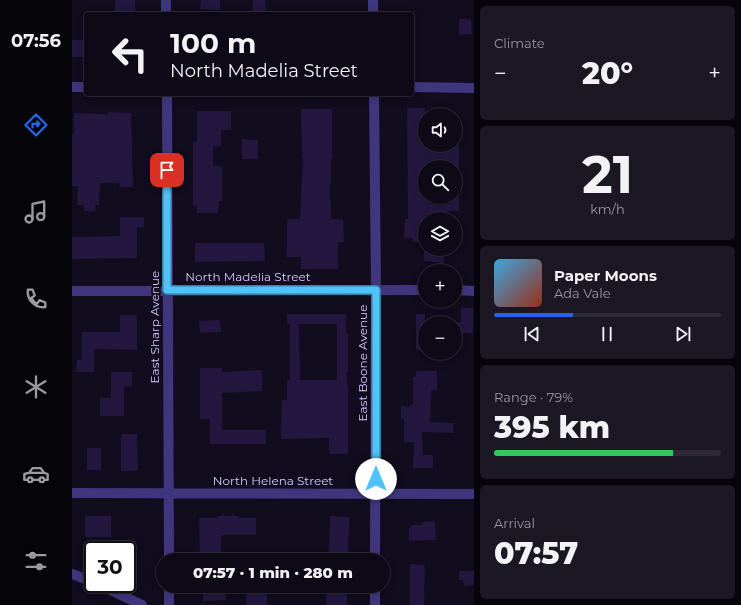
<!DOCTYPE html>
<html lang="en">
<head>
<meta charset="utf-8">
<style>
	body { margin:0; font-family:Montserrat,sans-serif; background:#1b1723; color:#f1f3f6; height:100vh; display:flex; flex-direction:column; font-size:15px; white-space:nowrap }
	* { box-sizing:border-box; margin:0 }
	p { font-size:13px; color:#9a9aa1 }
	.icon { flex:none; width:22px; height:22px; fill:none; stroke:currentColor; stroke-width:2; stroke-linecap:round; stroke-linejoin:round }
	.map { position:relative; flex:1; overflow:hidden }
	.details { display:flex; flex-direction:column; gap:6px; padding:6px; background:#07050c; width:267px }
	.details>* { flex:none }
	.guide { position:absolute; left:12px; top:12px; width:330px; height:84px; border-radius:4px; box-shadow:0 2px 10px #0003,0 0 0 1px #2d2a35; background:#0d0916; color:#f1f3f6; overflow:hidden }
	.fabs { position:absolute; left:346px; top:108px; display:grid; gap:8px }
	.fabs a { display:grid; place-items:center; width:44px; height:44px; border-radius:50%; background:#0d0916; box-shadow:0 2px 10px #0003,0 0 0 1px #2d2a35; font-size:20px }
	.speed { position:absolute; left:12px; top:541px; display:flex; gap:8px; font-size:20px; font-weight:700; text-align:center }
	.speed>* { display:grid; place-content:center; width:52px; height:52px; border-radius:50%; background:#0d0916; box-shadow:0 2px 10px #0003,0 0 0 1px #2d2a35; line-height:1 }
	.speed .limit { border:2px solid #111; border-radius:6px; background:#fff; color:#111 }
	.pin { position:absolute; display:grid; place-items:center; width:34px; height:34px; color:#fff; margin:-17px; border-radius:8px; box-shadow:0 2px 6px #0006 }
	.me { position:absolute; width:44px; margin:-22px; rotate:0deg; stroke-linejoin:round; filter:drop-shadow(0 0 3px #0008) }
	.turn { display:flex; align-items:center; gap:14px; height:84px; padding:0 20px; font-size:18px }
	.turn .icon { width:52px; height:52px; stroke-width:2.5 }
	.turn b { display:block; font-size:28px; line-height:34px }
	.big { font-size:30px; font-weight:800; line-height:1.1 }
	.details .card { flex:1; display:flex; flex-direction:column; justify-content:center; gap:6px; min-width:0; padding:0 14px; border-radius:6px; background:#1b1723 }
	.details .dial { align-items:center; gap:0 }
	.dial b { font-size:52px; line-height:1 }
	.song { display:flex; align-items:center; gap:12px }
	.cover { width:48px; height:48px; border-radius:6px; background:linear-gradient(135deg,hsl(200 70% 55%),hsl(10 70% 35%)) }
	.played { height:4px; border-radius:2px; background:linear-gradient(90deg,#2563eb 35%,#2d2a35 35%) }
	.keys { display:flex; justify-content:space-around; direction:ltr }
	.heat { display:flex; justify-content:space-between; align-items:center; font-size:22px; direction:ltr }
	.charge { height:6px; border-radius:3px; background:linear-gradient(90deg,#34c759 79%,#2d2a35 0) }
	.trip { position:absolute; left:84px; top:553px; width:234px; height:40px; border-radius:20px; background:#0d0916; box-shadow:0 2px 10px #0003,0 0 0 1px #2d2a35; font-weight:800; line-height:40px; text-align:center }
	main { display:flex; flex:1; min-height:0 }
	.menu { display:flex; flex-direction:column; width:72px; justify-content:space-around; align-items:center; background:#050409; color:#9a9aa1 }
	.menu .icon { width:28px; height:28px }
	.menu .selected { color:#2563eb }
	.menu b { font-size:18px; color:#f1f3f6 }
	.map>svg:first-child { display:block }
	.building { fill:#23173f; fill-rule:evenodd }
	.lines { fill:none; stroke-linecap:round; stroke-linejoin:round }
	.minor { stroke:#40367e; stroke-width:10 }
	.route-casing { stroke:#337fa1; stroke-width:10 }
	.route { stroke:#4fc3f7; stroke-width:7 }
	.labels { text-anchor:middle; stroke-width:4; stroke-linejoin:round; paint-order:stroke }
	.street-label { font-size:12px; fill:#d4c8ff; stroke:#110c1e }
</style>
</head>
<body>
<main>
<nav class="menu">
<b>07:56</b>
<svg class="icon selected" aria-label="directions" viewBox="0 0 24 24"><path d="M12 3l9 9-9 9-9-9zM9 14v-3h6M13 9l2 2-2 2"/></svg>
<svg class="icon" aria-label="music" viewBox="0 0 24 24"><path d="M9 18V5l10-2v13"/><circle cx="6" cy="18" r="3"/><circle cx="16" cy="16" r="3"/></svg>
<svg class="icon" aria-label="phone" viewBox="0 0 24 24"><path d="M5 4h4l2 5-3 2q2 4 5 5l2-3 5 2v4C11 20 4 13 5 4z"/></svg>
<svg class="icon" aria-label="climate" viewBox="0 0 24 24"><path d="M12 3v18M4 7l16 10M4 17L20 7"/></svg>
<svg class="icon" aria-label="car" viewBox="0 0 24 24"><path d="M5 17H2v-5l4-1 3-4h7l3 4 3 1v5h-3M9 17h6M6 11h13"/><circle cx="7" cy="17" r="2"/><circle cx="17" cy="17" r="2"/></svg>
<svg class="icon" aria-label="filters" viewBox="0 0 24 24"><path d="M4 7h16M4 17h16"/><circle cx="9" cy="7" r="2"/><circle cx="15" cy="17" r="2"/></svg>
</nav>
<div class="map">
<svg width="402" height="605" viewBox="0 0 402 605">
	<rect width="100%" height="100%" fill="#110c1e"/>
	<path class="building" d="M 43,0 L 63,0 L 63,14 L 43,14 Z
		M 129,0 L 148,0 L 148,10 L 128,9 Z
		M 181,0 L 193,0 L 194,12 L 181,13 Z
		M 387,19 L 399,19 L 400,34 L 387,35 Z
		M 0,40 L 14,40 L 14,57 L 0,57 Z
		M 335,108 L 353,108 L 353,145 L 387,145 L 387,167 L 353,167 L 353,197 L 387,197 L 387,211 L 375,211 L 375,215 L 353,215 L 353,242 L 341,242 L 341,238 L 332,238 L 333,219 L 336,219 Z
		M 229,109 L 260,109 L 260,158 L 259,158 L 259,184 L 258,184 L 258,203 L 259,203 L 259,219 L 271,219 L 272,242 L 266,242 L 266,269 L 229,269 L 229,257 L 214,257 L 215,246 L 215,219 L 228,219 L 231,158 L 230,158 Z
		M 125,111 L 159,111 L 159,130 L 149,130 L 149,146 L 141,146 L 141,166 L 150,166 L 150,201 L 147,201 L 146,213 L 125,213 L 125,206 L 121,206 L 121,142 L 125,142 Z
		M 36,112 L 59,113 L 61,187 L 47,187 L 47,183 L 28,183 L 27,205 L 23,205 L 23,211 L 12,211 L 12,205 L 5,205 L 6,186 L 0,186 L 0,134 L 2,134 L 2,113 L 36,114 Z
		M 170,139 L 186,140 L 186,159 L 170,159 Z
		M 48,217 L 72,217 L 72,227 L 65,227 L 65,258 L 0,259 L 0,237 L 48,236 Z
		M 123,243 L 192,243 L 193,261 L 123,262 Z
		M 352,249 L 372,249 L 372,263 L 352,261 Z
		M 389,308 L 401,308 L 401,333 L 389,333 L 389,332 L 385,332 L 384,322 L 389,322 Z
		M 215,314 L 274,314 L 274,333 L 276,333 L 276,372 L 274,372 L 276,390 L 276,454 L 257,454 L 257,438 L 209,439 L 210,400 L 215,400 L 215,380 L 218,380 L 218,324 L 215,324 ZM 227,324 L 265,324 L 265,380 L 228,380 Z
		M 344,314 L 353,314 L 353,350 L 344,350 Z
		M 48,315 L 65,315 L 65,350 L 22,349 L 22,372 L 4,372 L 5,360 L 10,360 L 10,332 L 48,332 Z
		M 148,320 L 149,332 L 128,333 L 127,321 Z
		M 128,368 L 150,368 L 150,372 L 190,370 L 190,391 L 150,393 L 150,430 L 194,430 L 194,444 L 138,444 L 138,419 L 128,419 Z
		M 344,371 L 365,371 L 365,390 L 359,390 L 358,422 L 382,423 L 381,433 L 350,432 L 351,455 L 361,455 L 361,468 L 341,468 L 342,442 L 332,442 L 332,419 L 329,419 L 329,406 L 338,407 L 338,405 L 341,405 L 341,377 L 344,377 Z
		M 39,372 L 60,372 L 60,386 L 52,386 L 52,416 L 28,416 L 28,398 L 39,398 Z
		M 49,434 L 65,434 L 66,471 L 49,471 Z
		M 15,448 L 29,448 L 29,470 L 15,470 Z
		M 13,516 L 39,516 L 39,537 L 13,537 Z
		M 146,516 L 166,516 L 166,518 L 184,518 L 184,535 L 149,535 L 149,555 L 146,555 L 146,560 L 128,560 L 127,518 L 146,518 Z
		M 258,516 L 278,517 L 276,545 L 277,557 L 257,557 Z
		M 363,521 L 364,540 L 337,541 L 337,528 L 340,525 L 350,525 L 350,522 Z
		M 38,541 L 64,541 L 64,550 L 38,550 Z
		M 338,564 L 353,565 L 352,605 L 338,605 Z
		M 387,571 L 402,571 L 402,585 L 392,586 L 391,580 L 387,580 Z
		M 131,586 L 154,586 L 154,600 L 131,601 Z
		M 254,586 L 275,586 L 275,605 L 254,605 Z
		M 174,589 L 195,589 L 195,605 L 174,605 Z"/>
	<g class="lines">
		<path class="minor" d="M 94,0 L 94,14
			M 301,0 L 301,14
			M 0,87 L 14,87
			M 340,87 L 402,88
			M 95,94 L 97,560
			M 302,94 L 304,290 L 303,560
			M 383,290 L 402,291
			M 0,291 L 353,290
			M 0,493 L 402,494
			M 0,574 L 21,582
			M 26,584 L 70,605
			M 97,586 L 97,605
			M 303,605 L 303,586"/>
	</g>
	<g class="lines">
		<defs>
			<path id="route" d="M 95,170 L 95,290 L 304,290 L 304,479"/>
		</defs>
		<use href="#route" class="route-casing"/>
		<use href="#route" class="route"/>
	</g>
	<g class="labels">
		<g class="street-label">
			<text x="176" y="281">North Madelia Street</text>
			<text transform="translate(83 327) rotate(-90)" y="4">East Sharp Avenue</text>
			<text transform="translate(291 363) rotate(-90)" y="4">East Boone Avenue</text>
			<text x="201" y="485">North Helena Street</text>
		</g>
	</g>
</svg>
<div class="fabs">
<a><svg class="icon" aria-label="sound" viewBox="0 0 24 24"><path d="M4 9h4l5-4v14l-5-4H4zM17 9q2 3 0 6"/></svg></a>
<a><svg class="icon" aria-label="search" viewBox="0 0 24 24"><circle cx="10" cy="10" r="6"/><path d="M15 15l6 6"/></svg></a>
<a><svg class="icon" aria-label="layers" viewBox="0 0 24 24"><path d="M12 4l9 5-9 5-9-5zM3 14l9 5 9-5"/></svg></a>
<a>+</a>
<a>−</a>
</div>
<div class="speed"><div class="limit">30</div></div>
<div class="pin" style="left:95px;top:170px;background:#d93025"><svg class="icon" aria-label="arrive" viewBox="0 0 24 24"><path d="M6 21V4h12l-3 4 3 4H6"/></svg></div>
<svg class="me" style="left:304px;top:479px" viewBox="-20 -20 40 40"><circle r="19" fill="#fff"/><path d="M0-13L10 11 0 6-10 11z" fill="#4fc3f7"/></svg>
<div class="trip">07:57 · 1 min · 280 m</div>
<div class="guide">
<div class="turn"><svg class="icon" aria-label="left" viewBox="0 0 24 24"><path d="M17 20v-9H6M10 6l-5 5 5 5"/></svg><div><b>100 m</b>North Madelia Street</div></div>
</div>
</div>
<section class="details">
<div class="card"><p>Climate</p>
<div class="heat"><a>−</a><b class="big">20°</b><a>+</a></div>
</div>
<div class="card dial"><b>21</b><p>km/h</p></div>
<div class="card">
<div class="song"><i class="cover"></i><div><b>Paper Moons</b><p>Ada Vale</p></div></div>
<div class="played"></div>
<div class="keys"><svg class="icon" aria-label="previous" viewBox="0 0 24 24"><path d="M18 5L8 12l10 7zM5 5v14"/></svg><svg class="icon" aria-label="pause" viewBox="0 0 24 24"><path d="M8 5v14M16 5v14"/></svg><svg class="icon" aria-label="next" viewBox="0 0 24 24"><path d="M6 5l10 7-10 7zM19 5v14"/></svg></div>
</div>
<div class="card"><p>Range · 79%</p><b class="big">395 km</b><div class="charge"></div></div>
<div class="card"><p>Arrival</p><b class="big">07:57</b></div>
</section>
</main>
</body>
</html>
